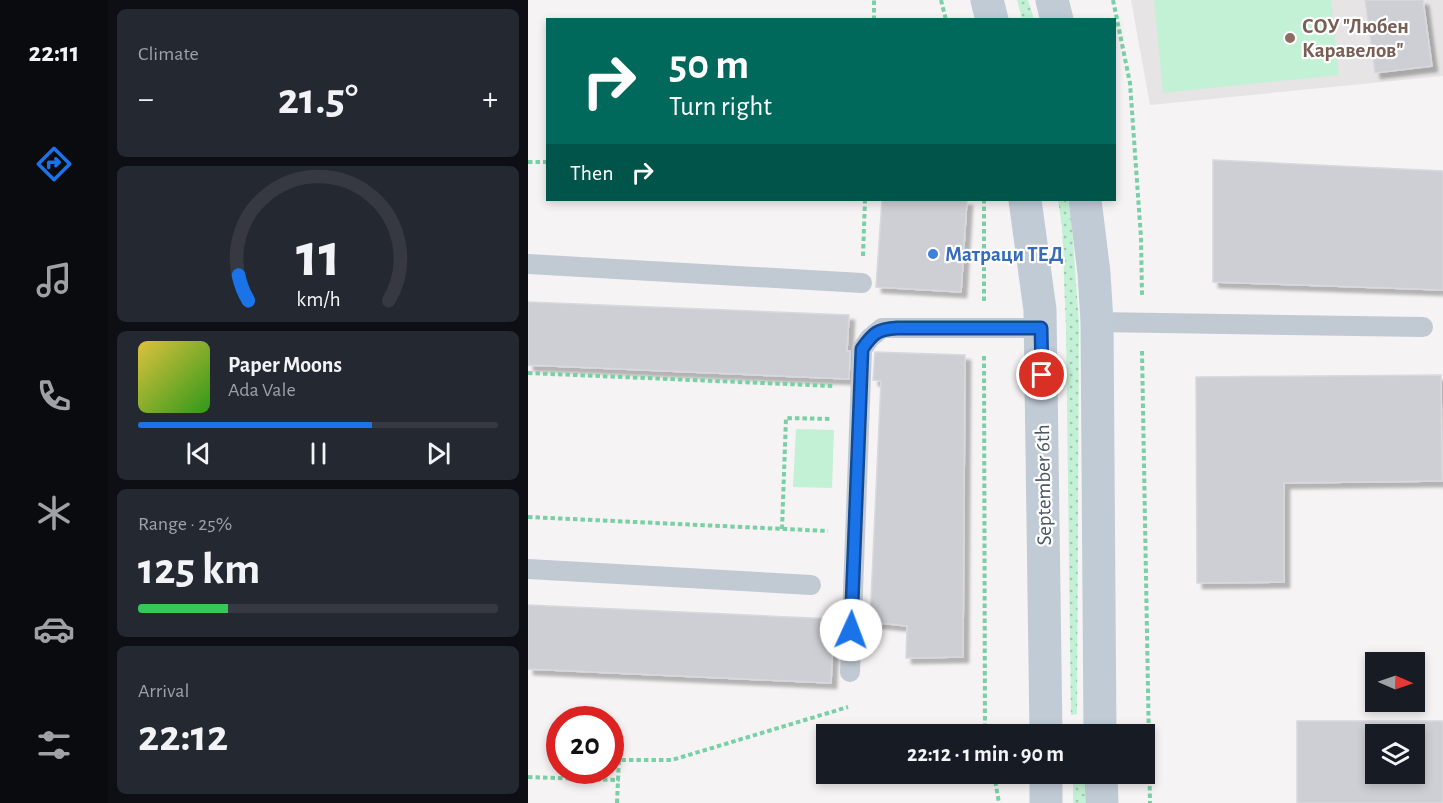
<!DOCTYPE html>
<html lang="en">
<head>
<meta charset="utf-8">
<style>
	body { margin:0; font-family:"Alegreya Sans",sans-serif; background:#242831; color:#f1f3f6; height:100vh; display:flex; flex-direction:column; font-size:22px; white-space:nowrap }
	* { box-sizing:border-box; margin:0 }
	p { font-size:20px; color:#9ea1a6 }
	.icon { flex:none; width:33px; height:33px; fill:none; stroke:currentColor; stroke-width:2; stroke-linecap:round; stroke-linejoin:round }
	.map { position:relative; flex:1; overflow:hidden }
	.drawer { display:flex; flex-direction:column; gap:9px; padding:9px; background:#0d0f14; width:420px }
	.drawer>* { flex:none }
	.hud { position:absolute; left:18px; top:18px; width:570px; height:183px; border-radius:0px; box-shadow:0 3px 9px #0003; background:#00695c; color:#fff; overflow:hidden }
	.needle { width:39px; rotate:92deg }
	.fabs { position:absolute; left:837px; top:652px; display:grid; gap:12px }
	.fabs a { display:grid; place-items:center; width:60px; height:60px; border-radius:0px; background:#171b24; box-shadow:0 3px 9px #0003; font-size:30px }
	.speed { position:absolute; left:18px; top:706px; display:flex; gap:12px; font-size:30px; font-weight:700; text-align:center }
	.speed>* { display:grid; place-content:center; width:78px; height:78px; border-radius:50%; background:#171b24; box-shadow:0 3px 9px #0003; line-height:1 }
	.speed .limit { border:9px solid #d22; background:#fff; color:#111 }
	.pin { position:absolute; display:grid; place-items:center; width:51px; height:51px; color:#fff; margin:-26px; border:3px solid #fff; border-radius:50%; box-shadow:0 2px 6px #0007 }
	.me { position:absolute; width:66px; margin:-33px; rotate:2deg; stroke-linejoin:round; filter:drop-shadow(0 0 4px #0008) }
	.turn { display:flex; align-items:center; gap:21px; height:126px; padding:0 24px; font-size:27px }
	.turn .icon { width:78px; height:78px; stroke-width:2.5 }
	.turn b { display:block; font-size:42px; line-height:51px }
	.then { display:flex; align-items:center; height:57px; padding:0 24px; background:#0003; gap:12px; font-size:22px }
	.big { font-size:45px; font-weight:700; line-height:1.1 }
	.drawer .tile { flex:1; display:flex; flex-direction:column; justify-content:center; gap:9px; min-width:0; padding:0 21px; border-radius:9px; background:#242831 }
	.drawer .dial { align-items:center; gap:0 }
	.dial svg { height:156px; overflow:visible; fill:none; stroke:#363941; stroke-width:7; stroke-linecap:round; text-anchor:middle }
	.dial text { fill:#f1f3f6; stroke:none }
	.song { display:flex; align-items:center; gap:18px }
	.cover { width:72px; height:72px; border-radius:9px; background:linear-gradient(135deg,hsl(50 70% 55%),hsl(110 70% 35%)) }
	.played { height:6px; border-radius:3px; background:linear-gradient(90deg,#1a73e8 65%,#363941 65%) }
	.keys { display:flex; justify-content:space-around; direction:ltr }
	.heat { display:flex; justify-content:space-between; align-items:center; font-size:33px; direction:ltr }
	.charge { height:9px; border-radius:4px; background:linear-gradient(90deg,#34c759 25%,#363941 0) }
	.trip { position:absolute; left:288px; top:724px; width:339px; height:60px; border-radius:0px; background:#171b24; box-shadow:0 3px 9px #0003; font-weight:700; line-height:60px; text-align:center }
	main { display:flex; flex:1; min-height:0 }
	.tabs { display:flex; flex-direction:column; width:108px; justify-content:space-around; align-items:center; background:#090b0e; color:#9ea1a6 }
	.tabs .icon { width:42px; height:42px }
	.tabs .current { color:#1a73e8 }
	.tabs b { font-size:27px; color:#f1f3f6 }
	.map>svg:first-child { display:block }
	.education { fill:#e6e4e5 }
	.grass { fill:url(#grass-dots) }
	.park { fill:#c3f1d5 }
	.building { fill:#cdcfd5; stroke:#d7d9de; stroke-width:1.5; fill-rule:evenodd; filter:url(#shadow) }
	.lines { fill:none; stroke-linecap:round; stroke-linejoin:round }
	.path { stroke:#7ad0a6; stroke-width:4; stroke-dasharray:4.5 3; stroke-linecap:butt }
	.service { stroke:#c1cad2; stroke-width:20 }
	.secondary { stroke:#c1cbd6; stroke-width:33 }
	.route-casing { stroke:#114b97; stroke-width:15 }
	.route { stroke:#1a73e8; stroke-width:10 }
	.education-dot { fill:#8d6e63; stroke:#fff; stroke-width:2 }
	.shop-dot { fill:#3f7fe0; stroke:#fff; stroke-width:2 }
	.labels { text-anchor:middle; stroke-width:4.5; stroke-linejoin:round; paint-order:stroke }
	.education-label { font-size:21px; font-weight:bold; fill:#785e54; stroke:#fff; text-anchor:start }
	.shop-label { font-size:21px; font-weight:bold; fill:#366cbe; stroke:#fff; text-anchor:start }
	.street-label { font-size:21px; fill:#4a5661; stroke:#fff }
</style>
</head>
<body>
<main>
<nav class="tabs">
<b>22:11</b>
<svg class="icon current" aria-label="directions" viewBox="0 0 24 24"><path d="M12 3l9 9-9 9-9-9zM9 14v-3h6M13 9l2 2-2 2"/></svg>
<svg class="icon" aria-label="music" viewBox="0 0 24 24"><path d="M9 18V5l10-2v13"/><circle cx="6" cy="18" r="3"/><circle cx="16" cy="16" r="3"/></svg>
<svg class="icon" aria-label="phone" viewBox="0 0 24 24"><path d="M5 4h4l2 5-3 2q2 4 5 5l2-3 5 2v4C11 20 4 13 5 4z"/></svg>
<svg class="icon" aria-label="climate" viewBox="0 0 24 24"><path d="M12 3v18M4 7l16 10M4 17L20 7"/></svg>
<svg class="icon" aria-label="car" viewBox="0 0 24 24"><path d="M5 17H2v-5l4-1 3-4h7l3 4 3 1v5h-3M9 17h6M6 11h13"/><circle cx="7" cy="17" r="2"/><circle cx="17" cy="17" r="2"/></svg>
<svg class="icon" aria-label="filters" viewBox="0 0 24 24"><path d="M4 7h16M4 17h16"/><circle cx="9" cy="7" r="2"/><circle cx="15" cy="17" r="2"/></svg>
</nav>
<section class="drawer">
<div class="tile"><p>Climate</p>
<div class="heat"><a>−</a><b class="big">21.5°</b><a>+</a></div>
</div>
<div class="tile dial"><svg viewBox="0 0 100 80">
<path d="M14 69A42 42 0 1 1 86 69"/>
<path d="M14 69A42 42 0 0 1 9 56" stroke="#1a73e8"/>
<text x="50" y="56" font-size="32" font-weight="700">11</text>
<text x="50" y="72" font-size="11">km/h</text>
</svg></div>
<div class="tile">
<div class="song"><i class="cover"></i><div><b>Paper Moons</b><p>Ada Vale</p></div></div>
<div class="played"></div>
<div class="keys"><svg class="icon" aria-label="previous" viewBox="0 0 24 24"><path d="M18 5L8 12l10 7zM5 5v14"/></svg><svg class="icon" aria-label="pause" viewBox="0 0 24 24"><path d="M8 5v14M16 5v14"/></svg><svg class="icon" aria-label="next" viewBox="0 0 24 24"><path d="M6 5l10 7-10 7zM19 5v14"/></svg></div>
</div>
<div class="tile"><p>Range · 25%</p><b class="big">125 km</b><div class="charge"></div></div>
<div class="tile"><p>Arrival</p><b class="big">22:12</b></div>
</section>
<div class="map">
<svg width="915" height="803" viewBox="0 0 915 803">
	<defs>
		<pattern id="grass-dots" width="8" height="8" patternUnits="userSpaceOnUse" patternTransform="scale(1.5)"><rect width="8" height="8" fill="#c3f1d5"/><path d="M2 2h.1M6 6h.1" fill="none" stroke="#a0c6b0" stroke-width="1.8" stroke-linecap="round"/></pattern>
		<filter id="shadow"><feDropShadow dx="5.5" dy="5.5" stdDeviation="1.5" flood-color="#0004"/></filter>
	</defs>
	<rect width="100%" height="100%" fill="#f5f3f3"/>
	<path class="education" d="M 603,0 L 915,0 L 915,76 L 622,105 Z"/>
	<path class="grass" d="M 489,0 L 500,0 L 506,19 L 494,19 Z
		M 530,200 L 540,200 L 544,227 L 551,324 L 549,714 L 543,715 L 538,328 L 534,227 Z
		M 545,774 L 557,774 L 557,803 L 545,803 Z"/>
	<path class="park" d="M 626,0 L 803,0 L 811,75 L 635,93 Z
		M 268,429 L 306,430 L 304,488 L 265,487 Z"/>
	<path class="building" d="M 837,0 L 895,0 L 904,66 L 847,73 Z
		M 685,160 L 915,171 L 915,290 L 685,282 Z
		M 354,200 L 439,200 L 433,292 L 348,287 Z
		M 0,302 L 321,315 L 319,351 L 322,351 L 321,379 L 0,365 Z
		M 347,352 L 437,355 L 435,657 L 378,658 L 379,626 L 342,622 L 353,381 L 345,380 Z
		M 913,375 L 914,481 L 756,483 L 756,582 L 669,583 L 668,377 Z
		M 0,605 L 306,619 L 303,683 L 0,669 Z
		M 769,721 L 915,721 L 915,803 L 769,803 ZM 848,735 L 886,735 L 886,774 L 848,774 Z"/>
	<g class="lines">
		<path class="path" d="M 413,0 L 418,20
			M 585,0 L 602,83 L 613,238 L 614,295
			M 346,20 L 346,0
			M 0,162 L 20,162
			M 335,256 L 337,200
			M 456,301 L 456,200
			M 614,351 L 622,803
			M 456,356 L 457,735
			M 0,373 L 305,386
			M 0,517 L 300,531
			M 254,529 L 258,418 L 304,419
			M 466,774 L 471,803
			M 0,777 L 90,780 L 91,760 L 144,760 L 320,707
			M 89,803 L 90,780"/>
		<path class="service" d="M 0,264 L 334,283
			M 569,322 L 895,327
			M 0,569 L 283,585
			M 322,672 L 334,349 L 342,338 L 354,328 L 513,328"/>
		<path class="secondary" d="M 459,0 L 464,20
			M 524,0 L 529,20
			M 497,200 L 512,310 L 518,735
			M 557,200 L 566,273 L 569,322 L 572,735
			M 573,774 L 574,803
			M 518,803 L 518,774"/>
	</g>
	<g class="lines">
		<defs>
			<path id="route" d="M 323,630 L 334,349 C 345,333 350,329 369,328 L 513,328 L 514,375"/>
		</defs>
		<use href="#route" class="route-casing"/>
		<use href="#route" class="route"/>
	</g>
	<circle class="education-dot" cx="762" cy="38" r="6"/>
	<circle class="shop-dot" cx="405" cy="254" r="6"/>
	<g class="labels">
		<g class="education-label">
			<text x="774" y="33">СОУ "Любен<tspan x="774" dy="24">Каравелов"</tspan></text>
		</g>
		<g class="shop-label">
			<text x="417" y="261">Матраци ТЕД</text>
		</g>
		<g class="street-label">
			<text transform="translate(515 485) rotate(-91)" y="7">September 6th</text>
		</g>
	</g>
</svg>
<div class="fabs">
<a><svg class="needle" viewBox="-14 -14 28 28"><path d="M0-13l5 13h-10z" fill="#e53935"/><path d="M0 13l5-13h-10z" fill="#9ea1a6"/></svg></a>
<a><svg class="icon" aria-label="layers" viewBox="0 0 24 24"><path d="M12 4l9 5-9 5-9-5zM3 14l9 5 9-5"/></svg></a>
</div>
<div class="speed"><div class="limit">20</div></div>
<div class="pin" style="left:514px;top:375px;background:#d93025"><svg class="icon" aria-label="arrive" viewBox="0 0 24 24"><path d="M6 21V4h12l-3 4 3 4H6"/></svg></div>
<svg class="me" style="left:323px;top:630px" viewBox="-20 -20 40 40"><circle r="19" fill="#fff"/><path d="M0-13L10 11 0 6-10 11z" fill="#1a73e8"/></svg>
<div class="trip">22:12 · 1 min · 90 m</div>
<div class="hud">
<div class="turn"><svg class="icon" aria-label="right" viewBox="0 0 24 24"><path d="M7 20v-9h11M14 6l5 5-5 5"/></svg><div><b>50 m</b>Turn right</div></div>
<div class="then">Then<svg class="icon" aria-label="right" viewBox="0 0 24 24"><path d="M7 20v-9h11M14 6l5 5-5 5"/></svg></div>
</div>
</div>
</main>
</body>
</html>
